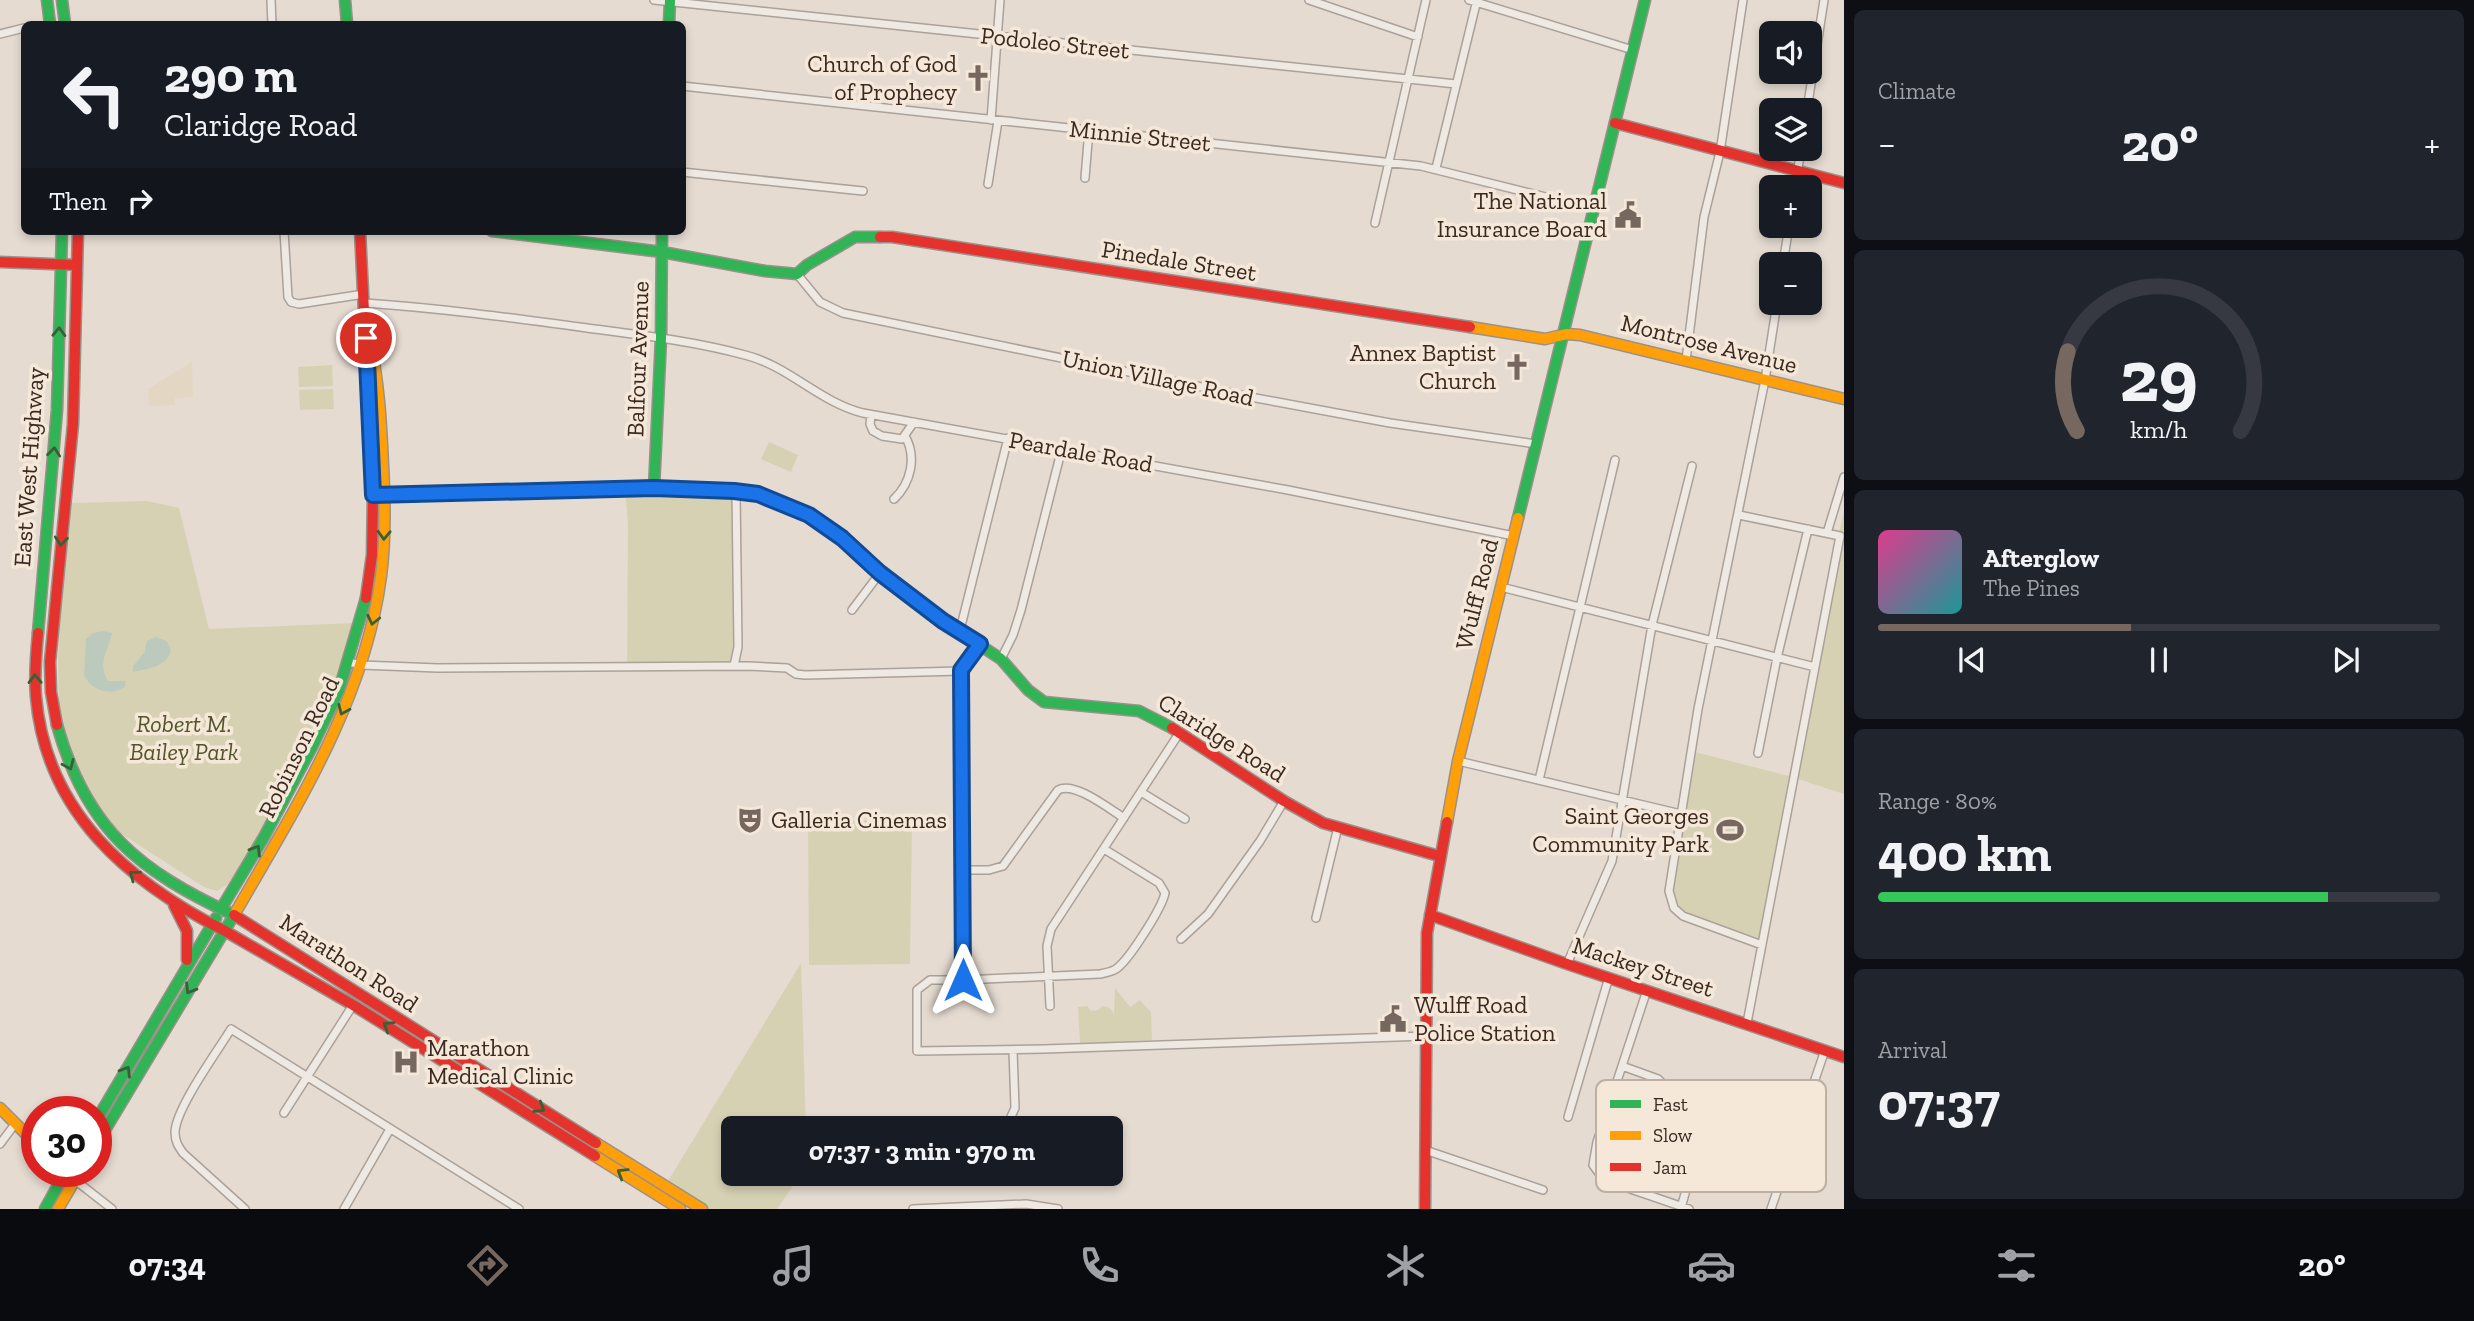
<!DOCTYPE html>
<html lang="en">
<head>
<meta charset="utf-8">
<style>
	body { margin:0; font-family:"Zilla Slab",serif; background:#20242c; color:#f1f3f6; height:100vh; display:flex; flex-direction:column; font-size:26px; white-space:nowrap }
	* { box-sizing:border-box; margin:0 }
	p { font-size:23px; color:#9ea1a6 }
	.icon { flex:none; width:38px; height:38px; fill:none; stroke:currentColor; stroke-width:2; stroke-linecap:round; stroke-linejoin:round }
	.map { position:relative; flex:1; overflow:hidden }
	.drawer { display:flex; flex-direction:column; gap:10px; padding:10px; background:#0d0f14; width:630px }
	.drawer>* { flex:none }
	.top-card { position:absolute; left:21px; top:21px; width:665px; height:214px; border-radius:10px; box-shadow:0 4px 10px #0003; background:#171b24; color:#f1f3f6; overflow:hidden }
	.tools { position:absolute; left:1759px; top:21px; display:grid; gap:14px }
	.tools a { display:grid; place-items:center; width:63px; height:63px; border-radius:10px; background:#171b24; box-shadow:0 4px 10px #0003; font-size:35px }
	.speed { position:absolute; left:21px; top:1096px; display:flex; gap:14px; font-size:35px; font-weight:700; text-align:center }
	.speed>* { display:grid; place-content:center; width:91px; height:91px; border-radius:50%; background:#171b24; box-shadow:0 4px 10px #0003; line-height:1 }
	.speed .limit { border:10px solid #d22; background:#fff; color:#111 }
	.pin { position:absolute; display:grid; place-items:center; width:60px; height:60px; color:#fff; margin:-30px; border:4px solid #fff; border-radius:50%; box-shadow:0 2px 7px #0007 }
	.me { position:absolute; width:77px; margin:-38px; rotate:0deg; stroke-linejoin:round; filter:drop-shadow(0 0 5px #0008) }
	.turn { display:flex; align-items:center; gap:24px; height:147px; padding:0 28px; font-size:32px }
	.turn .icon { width:91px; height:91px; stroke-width:2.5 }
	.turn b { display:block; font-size:49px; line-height:60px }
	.then { display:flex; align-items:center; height:66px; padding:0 28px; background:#0003; gap:14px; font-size:26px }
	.big { font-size:52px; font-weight:700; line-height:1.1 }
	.drawer .widget { flex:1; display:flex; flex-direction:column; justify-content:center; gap:10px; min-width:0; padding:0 24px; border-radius:10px; background:#20242c }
	.drawer .dial { align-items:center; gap:0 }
	.dial svg { height:182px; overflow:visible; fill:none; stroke:#363941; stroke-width:7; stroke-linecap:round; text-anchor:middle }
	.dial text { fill:#f1f3f6; stroke:none }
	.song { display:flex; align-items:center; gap:21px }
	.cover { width:84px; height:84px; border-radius:10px; background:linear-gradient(135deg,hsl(330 70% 55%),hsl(180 70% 35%)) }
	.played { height:7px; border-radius:4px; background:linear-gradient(90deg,#76675f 45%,#363941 45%) }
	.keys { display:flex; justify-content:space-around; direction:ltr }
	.heat { display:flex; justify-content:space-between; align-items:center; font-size:38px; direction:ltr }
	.charge { height:10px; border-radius:5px; background:linear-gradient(90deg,#34c759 80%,#363941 0) }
	.trip { position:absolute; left:721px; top:1116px; width:402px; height:70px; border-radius:10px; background:#171b24; box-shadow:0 4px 10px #0003; font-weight:700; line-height:70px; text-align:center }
	.menu { display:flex; height:112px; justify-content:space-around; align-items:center; background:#090b0e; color:#9ea1a6 }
	.menu .icon { width:49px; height:49px }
	.menu .current { color:#76675f }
	.menu b { font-size:32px; color:#f1f3f6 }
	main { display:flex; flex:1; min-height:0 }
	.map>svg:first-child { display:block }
	.farmland { fill:#e3d7c3 }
	.green { fill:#d7d1b4 }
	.water { fill:#bccabe }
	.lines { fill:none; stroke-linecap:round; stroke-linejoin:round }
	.street-casing { stroke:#aba199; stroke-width:10 }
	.fast-casing { stroke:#9a918a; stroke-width:13 }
	.slow-casing { stroke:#9a918a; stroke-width:13 }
	.jam-casing { stroke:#9a918a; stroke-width:13 }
	.street { stroke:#eee9e3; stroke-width:7 }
	.fast { stroke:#30b455; stroke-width:10 }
	.slow { stroke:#ff9f0a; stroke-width:10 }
	.jam { stroke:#e5322d; stroke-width:10 }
	.oneway { stroke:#366136 }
	.route-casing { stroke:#114b97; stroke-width:18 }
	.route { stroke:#1a73e8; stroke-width:12 }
	.labels { text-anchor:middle; stroke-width:7; stroke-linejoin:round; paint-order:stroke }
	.street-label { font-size:24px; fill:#3a2921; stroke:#f5e8d9 }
	.poi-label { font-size:24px; fill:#3a2921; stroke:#f5e8d9; text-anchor:end }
	.park-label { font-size:24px; font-style:italic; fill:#525629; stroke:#f5e8d9 }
	.key { fill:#f5e8d9; stroke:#bdafa2; stroke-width:2 }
	.key-label { font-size:19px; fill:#3a2921 }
</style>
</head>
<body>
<main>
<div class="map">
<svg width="1844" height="1209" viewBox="0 0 1844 1209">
	<rect width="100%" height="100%" fill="#e5dbd1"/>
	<path class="farmland" d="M 192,362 L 193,397 L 175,398 L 175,405 L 149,406 L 148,389 Z"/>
	<path class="green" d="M 332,365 L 333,386 L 299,387 L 298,367 Z
		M 333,389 L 334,409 L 300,410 L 299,390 Z
		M 769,442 L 798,455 L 791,472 L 761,459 Z
		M 625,489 L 733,494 L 733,661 L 627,666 L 628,523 Z
		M 147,501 L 179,508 L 209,629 L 353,623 L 339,679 L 308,743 L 258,836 L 228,884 L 217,891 L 204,887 L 117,831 L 102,815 L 67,751 L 59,700 L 58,658 L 61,597 L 71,503 Z
		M 1844,510 L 1844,794 L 1789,776 L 1759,938 C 1741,932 1688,918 1677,905 C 1672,898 1673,892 1673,884 L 1695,752 L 1789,776 Z
		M 912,820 L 910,964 L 809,965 L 808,821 Z
		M 801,963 L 806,1129 L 733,1129 L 733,1174 L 801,1174 L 777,1209 L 701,1209 L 665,1186 Z
		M 1115,988 L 1130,1007 L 1140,1000 L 1151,1012 L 1152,1040 L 1080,1043 L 1078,1007 L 1087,1006 L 1091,1011 L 1098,1010 L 1103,1006 L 1110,1008 L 1114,1014 Z"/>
	<path class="water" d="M 103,631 L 112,633 C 108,652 97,662 108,681 L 126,681 L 125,687 C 110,697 91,690 84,675 L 86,639 L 93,633 Z
		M 156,637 L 167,641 L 171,651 C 165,668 149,668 133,672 L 133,666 L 144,653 L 147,641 Z"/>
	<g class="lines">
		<defs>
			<path id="street" d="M 271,0 L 272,24
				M 654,0 L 1456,84
				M 1309,0 L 1418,37
				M 1469,0 L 1633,50
				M 0,34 L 24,28
				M 682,86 L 1421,166 L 1594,209
				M 1807,110 L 1824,0
				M 991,120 L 1000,0
				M 1436,168 L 1477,0
				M 682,172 L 863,191
				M 1085,178 L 1089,130
				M 988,184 L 998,121
				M 1795,187 L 1801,149
				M 1375,223 L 1426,0
				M 284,231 L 288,297 L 291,302 L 299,304 L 364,294
				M 1783,264 L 1789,226
				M 797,274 L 820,302 L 843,313 L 1245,396 L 1390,423 L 1536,444
				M 365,303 C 439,308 513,318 587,328 C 640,335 693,341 745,355 C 789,366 819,402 863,413 L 1288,490 L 1514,536
				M 1686,360 L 1704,217 L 1720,152 L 1743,0
				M 871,415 L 870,424 L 873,431 L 882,436 L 902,439 L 914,422
				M 894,499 C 911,483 917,457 905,436
				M 1739,515 L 1840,536 L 1747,1023
				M 1827,533 L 1844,477
				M 1501,587 L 1815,667
				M 852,610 L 880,573
				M 960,630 L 1008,438
				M 1001,659 L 1013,635 L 1021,610 L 1062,448
				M 349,662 L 361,665 L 438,668 L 748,666 L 787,668 L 796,674 L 805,675 L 961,671
				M 734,666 L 738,647 L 736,491
				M 1758,753 L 1777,658 L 1808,529
				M 1458,761 L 1681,814
				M 1539,780 L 1615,460
				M 1141,792 L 1185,819
				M 1104,849 L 1159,883 L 1165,893 C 1162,908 1129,960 1116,969 C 1111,972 1105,973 1100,974 L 963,980 L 930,980 L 917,990 L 917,1051 L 1044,1049 L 1426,1036
				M 963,870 L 989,870 L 1003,866 L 1058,790 C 1074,781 1108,808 1124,818
				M 1316,918 L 1338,827
				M 1181,939 L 1208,914 L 1260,841 L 1284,801
				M 1762,945 L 1683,916 L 1674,908 L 1669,891 L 1698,709 L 1765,380 L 1777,303
				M 1567,964 L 1612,861 L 1652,625 L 1692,466
				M 963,980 L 961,671 L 980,644
				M 1647,990 L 1597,1142 L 1593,1165 L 1604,1180 L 1689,1209
				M 1050,1006 L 1047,946 L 1051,929 L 1180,732
				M 1622,1066 L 1658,1079 L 1662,1083 L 1662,1089 L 1643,1145
				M 284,1113 L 353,1005
				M 1568,1117 L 1609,977
				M 954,1125 L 1005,1122 L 1010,1119 L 1015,1108 L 1013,1050
				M 0,1144 L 15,1124
				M 1425,1150 L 1543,1190
				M 75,1180 L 112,1209
				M 1681,1208 L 1711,1100
				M 245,1209 L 183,1153 C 178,1146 175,1141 175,1132 C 176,1108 217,1052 231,1029 L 519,1209
				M 344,1209 L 390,1129
				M 913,1209 L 1026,1204 L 1058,1209
				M 1771,1209 L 1825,1050"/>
			<path id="fast" d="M 47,0 L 50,24
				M 62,0 L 65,24
				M 345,0 L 347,24
				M 669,24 L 670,0
				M 492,231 L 662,252 L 765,271 L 797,274 L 807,265 L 855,237 L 880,237
				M 654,488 L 661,338 L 662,231
				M 803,512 L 842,538 L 880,573 L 943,621 L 1001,659 L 1028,690 L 1044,702 L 1139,711 L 1172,728
				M 1518,518 L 1645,0
				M 38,633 L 57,410 L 62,231
				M 57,725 C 86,829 139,871 234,915 L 96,1145
				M 221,909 L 264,837 L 312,747 L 339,690 L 366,598
				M 96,1121 L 216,918
				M 45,1209 L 66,1171"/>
			<path id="slow" d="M 1470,327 L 1545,339 L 1567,334 L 1580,335 L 1844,399
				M 1447,822 L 1458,761 L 1518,518
				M 234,915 C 295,809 365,700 381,576 C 386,539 385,502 383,465 C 381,422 379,380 369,338
				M 0,1108 L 37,1145
				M 596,1143 L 702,1209
				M 595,1156 L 680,1209
				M 58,1209 L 80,1171"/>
			<path id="jam" d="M 1615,123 L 1844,183
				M 360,231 L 373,495 L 372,555 L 366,598
				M 880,237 L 892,237 L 1470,327
				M 0,262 L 77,265
				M 373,495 L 654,488 L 734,491 L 768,497 L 803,512
				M 38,633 C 36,654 34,675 36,697 C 46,812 128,882 225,931
				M 57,725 L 51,692 L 50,662 L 73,424 L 78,231
				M 1172,728 L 1284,801 L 1323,823 L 1439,856
				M 174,905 L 187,931 L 187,960
				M 234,915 L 596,1143
				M 1430,915 L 1567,964 L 1844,1057
				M 225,931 L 353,1005 L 595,1156
				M 1425,1209 L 1427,933 L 1447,822"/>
		</defs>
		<use href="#street" class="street-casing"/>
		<use href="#fast" class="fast-casing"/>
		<use href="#slow" class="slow-casing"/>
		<use href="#jam" class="jam-casing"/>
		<use href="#street" class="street"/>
		<use href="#fast" class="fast"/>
		<use href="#slow" class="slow"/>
		<use href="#jam" class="jam"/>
	</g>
	<defs><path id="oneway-chevron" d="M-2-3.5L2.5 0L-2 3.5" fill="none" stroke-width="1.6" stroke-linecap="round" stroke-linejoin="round" transform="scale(1.75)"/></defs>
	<g class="oneway">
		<use href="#oneway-chevron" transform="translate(59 332) rotate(-88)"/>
		<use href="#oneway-chevron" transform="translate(54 452) rotate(-84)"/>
		<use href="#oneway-chevron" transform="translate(384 535) rotate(92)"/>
		<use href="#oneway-chevron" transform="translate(61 541) rotate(96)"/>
		<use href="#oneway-chevron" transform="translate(373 620) rotate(103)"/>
		<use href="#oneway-chevron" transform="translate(35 679) rotate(-91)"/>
		<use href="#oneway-chevron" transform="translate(343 710) rotate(114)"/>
		<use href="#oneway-chevron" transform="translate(69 765) rotate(66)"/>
		<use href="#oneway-chevron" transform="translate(256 850) rotate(-59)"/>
		<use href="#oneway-chevron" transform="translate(134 875) rotate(-142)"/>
		<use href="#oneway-chevron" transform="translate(190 989) rotate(121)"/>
		<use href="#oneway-chevron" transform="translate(388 1026) rotate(-148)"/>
		<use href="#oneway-chevron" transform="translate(126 1071) rotate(-59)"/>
		<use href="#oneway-chevron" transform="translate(540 1108) rotate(32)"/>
		<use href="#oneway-chevron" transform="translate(622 1173) rotate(-148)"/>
	</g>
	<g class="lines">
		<defs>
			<path id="route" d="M 366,338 L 373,495 L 654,488 L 734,491 L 758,494 L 809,515 L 842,538 L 880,573 L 943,621 L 980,644 L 961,670 L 963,980"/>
		</defs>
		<use href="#route" class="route-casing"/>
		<use href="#route" class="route"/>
	</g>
	<defs>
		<symbol id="church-bare" viewBox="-9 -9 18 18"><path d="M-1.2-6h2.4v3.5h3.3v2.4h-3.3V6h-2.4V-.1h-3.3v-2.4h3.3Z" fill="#76675f" stroke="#f5e8d9" stroke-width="2.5" paint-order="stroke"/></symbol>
		<symbol id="civic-bare" viewBox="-9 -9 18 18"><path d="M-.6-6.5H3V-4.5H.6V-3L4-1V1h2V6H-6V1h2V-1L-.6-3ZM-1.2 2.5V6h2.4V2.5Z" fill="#76675f" stroke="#f5e8d9" stroke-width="2.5" paint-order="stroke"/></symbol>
		<symbol id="theatre-bare" viewBox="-9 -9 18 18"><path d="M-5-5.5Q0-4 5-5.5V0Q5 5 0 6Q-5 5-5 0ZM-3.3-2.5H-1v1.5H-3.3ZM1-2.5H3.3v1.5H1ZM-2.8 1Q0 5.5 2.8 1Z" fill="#76675f" stroke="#f5e8d9" stroke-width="2.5" paint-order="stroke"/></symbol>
		<symbol id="stadium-bare" viewBox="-9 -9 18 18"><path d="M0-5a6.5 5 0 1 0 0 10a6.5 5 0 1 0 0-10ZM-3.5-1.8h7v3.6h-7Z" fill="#76675f" stroke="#f5e8d9" stroke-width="2.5" paint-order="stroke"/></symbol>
		<symbol id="hospital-bare" viewBox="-9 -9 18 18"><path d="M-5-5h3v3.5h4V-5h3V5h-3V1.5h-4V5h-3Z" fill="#76675f" stroke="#f5e8d9" stroke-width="2.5" paint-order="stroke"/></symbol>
	</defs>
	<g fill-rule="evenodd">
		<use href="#church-bare" x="959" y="59" width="38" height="38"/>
		<use href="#civic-bare" x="1609" y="196" width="38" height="38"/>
		<use href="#church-bare" x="1498" y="348" width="38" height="38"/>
		<use href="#theatre-bare" x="731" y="801" width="38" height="38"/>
		<use href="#stadium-bare" x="1711" y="811" width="38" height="38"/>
		<use href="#civic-bare" x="1374" y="1000" width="38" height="38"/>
		<use href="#hospital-bare" x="387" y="1043" width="38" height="38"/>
	</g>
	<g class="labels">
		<g class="street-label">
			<text transform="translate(1055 43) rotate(6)" y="8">Podoleo Street</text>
			<text transform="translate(1140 136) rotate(6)" y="8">Minnie Street</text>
			<text transform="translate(1179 261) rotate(9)" y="8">Pinedale Street</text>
			<text transform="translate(1709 344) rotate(14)" y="8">Montrose Avenue</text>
			<text transform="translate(638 359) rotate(-88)" y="8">Balfour Avenue</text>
			<text transform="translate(1158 378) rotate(12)" y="8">Union Village Road</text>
			<text transform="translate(1081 452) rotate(10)" y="8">Peardale Road</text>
			<text transform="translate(29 467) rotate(-86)" y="8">East West Highway</text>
			<text transform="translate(1477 594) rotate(-76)" y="8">Wulff Road</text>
			<text transform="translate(1222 738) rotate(32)" y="8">Claridge Road</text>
			<text transform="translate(299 747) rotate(-64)" y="8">Robinson Road</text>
			<text transform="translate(349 963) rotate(33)" y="8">Marathon Road</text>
			<text transform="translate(1643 967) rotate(18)" y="8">Mackey Street</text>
		</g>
		<g class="poi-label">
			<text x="957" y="72">Church of God<tspan x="957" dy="28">of Prophecy</tspan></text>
			<text x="1607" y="209">The National<tspan x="1607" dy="28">Insurance Board</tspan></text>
			<text x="1496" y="361">Annex Baptist<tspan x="1496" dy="28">Church</tspan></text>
			<text x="1709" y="824">Saint Georges<tspan x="1709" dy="28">Community Park</tspan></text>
			<text x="771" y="828" text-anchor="start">Galleria Cinemas</text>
			<text x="1414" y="1013" text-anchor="start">Wulff Road<tspan x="1414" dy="28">Police Station</tspan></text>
			<text x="427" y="1056" text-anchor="start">Marathon<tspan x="427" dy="28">Medical Clinic</tspan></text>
		</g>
		<g class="park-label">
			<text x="184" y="732">Robert M.<tspan x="184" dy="28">Bailey Park</tspan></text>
		</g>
	</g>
	<rect x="1596" y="1080" width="230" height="112" rx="10" class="key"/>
	<rect x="1610" y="1100" width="31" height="8" fill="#30b455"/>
	<rect x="1610" y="1131" width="31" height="9" fill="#ff9f0a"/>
	<rect x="1610" y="1163" width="31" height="8" fill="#e5322d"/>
	<g class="key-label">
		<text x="1653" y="1111">Fast</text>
		<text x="1653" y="1142">Slow</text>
		<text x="1653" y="1174">Jam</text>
	</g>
</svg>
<div class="tools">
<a><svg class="icon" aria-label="sound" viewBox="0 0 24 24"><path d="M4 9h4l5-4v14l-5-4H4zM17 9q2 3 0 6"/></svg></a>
<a><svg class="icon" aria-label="layers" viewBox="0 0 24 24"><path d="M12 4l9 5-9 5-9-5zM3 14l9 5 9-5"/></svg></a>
<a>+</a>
<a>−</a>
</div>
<div class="speed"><div class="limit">30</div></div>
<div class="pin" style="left:366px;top:338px;background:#d93025"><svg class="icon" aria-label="arrive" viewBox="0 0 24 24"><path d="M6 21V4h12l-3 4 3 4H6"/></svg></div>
<svg class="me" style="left:963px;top:980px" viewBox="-20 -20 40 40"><path d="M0-17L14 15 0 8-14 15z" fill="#1a73e8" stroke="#fff" stroke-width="4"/></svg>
<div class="trip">07:37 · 3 min · 970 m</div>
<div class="top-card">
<div class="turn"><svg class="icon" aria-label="left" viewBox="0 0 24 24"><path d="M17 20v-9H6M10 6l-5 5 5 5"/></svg><div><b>290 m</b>Claridge Road</div></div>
<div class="then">Then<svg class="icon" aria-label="right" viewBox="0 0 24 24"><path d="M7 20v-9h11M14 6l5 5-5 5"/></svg></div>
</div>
</div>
<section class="drawer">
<div class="widget"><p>Climate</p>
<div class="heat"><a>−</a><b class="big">20°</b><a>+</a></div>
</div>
<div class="widget dial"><svg viewBox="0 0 100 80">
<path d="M14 69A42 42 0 1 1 86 69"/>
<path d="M14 69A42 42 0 0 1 10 34" stroke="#76675f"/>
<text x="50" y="56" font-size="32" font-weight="700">29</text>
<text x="50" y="72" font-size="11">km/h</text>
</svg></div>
<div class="widget">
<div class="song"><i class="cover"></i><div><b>Afterglow</b><p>The Pines</p></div></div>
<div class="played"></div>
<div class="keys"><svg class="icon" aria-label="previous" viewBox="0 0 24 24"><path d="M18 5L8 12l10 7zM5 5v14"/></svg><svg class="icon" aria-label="pause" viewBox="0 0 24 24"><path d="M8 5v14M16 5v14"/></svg><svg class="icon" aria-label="next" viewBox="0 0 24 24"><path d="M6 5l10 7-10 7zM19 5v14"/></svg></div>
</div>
<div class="widget"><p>Range · 80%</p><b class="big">400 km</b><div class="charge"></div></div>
<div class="widget"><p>Arrival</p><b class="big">07:37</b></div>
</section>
</main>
<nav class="menu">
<b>07:34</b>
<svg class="icon current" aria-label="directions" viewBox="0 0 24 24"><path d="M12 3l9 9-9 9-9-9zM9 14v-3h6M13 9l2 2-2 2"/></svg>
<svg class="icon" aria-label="music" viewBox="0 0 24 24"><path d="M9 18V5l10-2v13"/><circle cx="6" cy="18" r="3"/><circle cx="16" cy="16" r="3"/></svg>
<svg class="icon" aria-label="phone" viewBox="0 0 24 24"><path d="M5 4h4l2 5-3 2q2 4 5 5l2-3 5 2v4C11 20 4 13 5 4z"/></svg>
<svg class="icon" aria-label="climate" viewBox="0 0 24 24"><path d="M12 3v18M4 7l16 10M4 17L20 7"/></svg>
<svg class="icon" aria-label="car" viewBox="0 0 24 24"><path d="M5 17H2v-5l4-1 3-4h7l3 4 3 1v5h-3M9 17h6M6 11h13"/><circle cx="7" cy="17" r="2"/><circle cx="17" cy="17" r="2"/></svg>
<svg class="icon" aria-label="filters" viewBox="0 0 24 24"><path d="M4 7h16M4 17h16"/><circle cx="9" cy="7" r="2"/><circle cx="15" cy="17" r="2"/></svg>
<b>20°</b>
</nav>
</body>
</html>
